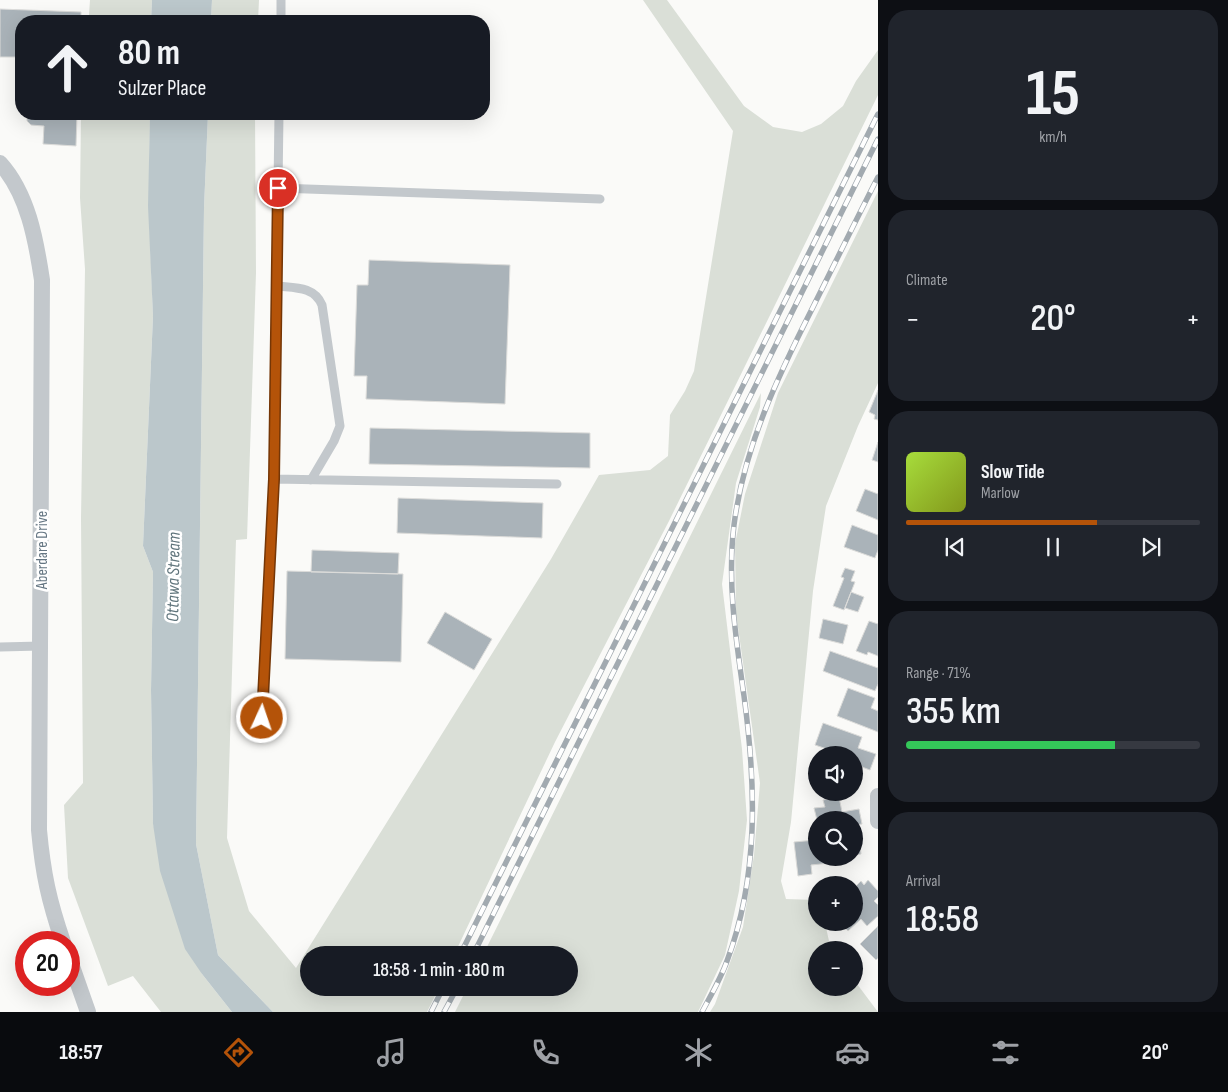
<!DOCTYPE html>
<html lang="en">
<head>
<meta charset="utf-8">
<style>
	body { margin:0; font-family:"Sofia Sans Condensed",sans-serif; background:#20242c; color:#f1f3f6; height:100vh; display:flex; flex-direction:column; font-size:19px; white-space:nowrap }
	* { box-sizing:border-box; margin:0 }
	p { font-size:16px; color:#9ea1a6 }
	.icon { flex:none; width:28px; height:28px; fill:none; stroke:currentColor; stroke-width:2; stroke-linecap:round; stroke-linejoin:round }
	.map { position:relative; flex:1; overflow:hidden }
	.panel { display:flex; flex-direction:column; gap:10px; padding:10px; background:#0d0f14; width:350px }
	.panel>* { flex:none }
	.hud { position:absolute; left:15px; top:15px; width:475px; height:105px; border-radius:20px; box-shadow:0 5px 20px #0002; background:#171b24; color:#f1f3f6; overflow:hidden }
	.buttons { position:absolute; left:808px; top:746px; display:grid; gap:10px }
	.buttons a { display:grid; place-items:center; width:55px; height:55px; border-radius:50%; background:#171b24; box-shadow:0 5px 20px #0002; font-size:25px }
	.speed { position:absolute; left:15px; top:931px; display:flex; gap:10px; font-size:25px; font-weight:700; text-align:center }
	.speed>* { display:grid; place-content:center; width:65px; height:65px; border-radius:50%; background:#171b24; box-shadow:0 5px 20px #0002; line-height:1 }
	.speed .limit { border:8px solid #d22; background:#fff; color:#111 }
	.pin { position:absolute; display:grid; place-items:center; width:42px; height:42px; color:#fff; margin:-21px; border:2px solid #fff; border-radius:50%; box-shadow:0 1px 5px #0007 }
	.me { position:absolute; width:55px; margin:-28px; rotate:3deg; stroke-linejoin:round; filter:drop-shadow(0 0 4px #0008) }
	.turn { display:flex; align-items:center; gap:18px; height:105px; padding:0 20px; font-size:22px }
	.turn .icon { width:65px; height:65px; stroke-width:2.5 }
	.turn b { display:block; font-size:35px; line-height:42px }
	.big { font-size:38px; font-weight:600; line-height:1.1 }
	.panel .tile { flex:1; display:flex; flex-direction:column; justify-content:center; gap:8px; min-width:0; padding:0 18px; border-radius:20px; background:#20242c }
	.panel .dial { align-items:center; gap:0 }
	.dial b { font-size:65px; line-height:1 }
	.song { display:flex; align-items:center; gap:15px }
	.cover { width:60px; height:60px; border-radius:8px; background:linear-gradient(135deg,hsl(80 70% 55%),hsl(70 70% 35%)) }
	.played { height:5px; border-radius:2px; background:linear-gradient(90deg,#b45309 65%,#363941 65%) }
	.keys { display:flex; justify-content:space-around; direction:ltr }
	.heat { display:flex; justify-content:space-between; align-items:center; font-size:28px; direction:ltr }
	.charge { height:8px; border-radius:4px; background:linear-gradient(90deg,#34c759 71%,#363941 0) }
	.trip { position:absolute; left:300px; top:946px; width:278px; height:50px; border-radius:25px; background:#171b24; box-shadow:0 5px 20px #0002; font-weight:600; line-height:50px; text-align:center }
	.dock { display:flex; height:80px; justify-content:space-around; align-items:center; background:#090b0e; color:#9ea1a6 }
	.dock .icon { width:35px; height:35px }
	.dock .on { color:#b45309 }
	.dock b { font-size:22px; color:#f1f3f6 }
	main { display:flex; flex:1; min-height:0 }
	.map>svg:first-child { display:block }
	.green { fill:#dadfd7 }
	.water { fill:#bbc7cb }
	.building { fill:#aab3b9; stroke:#dcdcda }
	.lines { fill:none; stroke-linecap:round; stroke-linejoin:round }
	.lane { stroke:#c3c8cc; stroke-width:9 }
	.street { stroke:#c3c8cc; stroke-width:16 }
	.rail-casing { stroke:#a2aab0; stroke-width:5.5 }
	.rail { stroke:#fff; stroke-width:4; stroke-dasharray:11; stroke-linecap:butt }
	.route-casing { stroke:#753606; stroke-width:12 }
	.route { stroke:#b45309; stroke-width:9 }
	.labels { text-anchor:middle; stroke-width:5; stroke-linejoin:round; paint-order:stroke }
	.street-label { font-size:16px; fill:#657683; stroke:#fff }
	.water-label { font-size:18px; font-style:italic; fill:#60757c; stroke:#fff }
</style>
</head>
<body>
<main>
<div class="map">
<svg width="878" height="1012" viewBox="0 0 878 1012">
	<rect width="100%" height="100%" fill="#fafaf8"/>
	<path class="green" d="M 90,0 L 152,0 L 151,21 L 83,21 L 83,15 L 89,15 Z
		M 212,0 L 259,0 L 258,21 L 211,21 Z
		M 643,0 L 667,0 L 744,106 L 773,127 L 802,132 L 821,124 L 843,106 L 856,81 L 878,50 L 878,95 L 669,521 L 555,742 L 454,955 L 309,955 L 309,988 L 439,988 L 427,1012 L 273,1012 L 218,955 L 196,844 L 204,208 L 208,114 L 255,114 L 256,273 L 247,539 L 236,540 L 227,838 L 249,911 L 296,968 L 551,559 L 599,475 L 650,470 L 668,456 L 670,415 L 685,391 L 694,371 L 733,131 Z
		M 81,114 L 150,114 L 149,210 L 153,316 L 143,546 L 153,572 L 151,690 L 153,824 L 202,974 L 232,1012 L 161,1012 L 133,976 L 108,986 L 68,878 L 64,805 L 83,783 L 81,518 L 85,269 L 80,198 Z
		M 878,191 L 878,383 L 858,426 L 826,506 L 813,591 L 791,822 L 781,881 L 786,899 L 816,900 L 816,922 L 825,923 L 831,950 L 816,950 L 816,988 L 854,988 L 854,980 L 878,1012 L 710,1012 L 715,1004 L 743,927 L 754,855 L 760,783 L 736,613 L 735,544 L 745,494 L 778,393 Z
		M 761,393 L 760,407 L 736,483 L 722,584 L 742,749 L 747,820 L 739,891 L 725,955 L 698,1012 L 455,1012 L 467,988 L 569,988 L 569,955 L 483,955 Z"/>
	<path class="water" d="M 152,0 L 212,0 L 211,21 L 151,21 Z
		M 150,114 L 208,114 L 204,208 L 196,844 L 218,955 L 273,1012 L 232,1012 L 202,974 L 185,949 L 160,871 L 153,824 L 151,690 L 153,572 L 143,546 L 153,316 L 148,206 Z"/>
	<path class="building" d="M 0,9 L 81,12 L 81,21 L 21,21 L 21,57 L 0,57 Z
		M 27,114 L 77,114 L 76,146 L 43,144 L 44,126 L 31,125 L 27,121 Z
		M 369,260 L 510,265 L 505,404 L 366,399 L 367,376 L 354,376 L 357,285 L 368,285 Z
		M 878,390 L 878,420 L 874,419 L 875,415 L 869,412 Z
		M 370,428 L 590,433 L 590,468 L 369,464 Z
		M 878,442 L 878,462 L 872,460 Z
		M 865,489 L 878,494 L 878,520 L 856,511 Z
		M 398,498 L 543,503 L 542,538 L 397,533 Z
		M 852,525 L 878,535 L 878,550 L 875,558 L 844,547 Z
		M 312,550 L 399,553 L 398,574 L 311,572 Z
		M 845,568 L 855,571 L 851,581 L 855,582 L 844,610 L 833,606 L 844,578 L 841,577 Z
		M 287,571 L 403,574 L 401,662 L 285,659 Z
		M 851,592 L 864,597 L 858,612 L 845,608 Z
		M 445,612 L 492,639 L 474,670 L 427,643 Z
		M 823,619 L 848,625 L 843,644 L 819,638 Z
		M 869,621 L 878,624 L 878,656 L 868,652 L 867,655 L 856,651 Z
		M 830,651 L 878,668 L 878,684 L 875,691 L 823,671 Z
		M 848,688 L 875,698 L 871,708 L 878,711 L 878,732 L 837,716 Z
		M 823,723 L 862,737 L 858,748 L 876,754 L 870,770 L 854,764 L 854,755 L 845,755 L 815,745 Z
		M 839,797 L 842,812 L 859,809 L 862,824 L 854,825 L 854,820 L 817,820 L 814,808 L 825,807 L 823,800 Z
		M 854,835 L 859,835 L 861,854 L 854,855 Z
		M 816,840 L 816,858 L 848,858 L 849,861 L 811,865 L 812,874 L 798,876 L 794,842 Z
		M 868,880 L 878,891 L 878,897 L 874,901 L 878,905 L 878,916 L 867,926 L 861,919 L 848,931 L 840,922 L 854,922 L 854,888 L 861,881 L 864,885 Z
		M 878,926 L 878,958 L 876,960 L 860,944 Z"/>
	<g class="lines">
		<path class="lane" d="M 281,21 L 281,0
			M 278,188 L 600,199
			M 277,286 C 294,288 314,286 322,305 L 340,426 L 334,441 L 311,480
			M 274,479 L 557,484
			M 0,647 L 41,646
			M 262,719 L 274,479 L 279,114"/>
		<path class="street" d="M 0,163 C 28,194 36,240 42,280 L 39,830 C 43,874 49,901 63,942
			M 878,796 L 878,821
			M 69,958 L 88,1012"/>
		<defs>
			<path id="rail" d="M 460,955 L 878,114
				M 473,955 L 878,139
				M 431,1012 L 443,988
				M 444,1012 L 457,988
				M 702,1012 C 711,995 721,978 727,961 C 759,876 756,784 744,696 C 736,639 727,583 734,525 C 744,447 778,376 813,307 C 835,263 856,220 878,177"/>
		</defs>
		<use href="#rail" class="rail-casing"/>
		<use href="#rail" class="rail"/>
	</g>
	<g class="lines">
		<defs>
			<path id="route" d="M 262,718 L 274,479 L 278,188"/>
		</defs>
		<use href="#route" class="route-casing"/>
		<use href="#route" class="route"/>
	</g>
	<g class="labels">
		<g class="street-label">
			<text transform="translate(41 550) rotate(-90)" y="6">Aberdare Drive</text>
		</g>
		<g class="water-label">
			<text transform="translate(173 577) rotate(-89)" y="6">Ottawa Stream</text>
		</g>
	</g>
</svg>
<div class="buttons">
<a><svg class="icon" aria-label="sound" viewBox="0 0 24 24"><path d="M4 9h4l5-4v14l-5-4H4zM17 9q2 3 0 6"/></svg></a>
<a><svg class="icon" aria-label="search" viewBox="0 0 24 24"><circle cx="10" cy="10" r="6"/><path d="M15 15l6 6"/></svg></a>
<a>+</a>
<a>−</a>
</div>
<div class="speed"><div class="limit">20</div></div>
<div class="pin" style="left:278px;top:188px;background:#d93025"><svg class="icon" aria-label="arrive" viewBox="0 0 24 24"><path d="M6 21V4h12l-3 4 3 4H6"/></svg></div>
<svg class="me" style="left:262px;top:718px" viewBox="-20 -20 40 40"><circle r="17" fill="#b45309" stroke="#fff" stroke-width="3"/><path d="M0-11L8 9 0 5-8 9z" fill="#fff"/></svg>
<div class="trip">18:58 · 1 min · 180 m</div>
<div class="hud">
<div class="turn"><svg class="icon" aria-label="ahead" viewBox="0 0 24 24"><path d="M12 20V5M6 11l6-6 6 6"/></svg><div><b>80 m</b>Sulzer Place</div></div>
</div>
</div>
<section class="panel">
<div class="tile dial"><b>15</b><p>km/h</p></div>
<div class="tile"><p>Climate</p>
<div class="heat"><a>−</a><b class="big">20°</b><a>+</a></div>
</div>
<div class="tile">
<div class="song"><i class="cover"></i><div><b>Slow Tide</b><p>Marlow</p></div></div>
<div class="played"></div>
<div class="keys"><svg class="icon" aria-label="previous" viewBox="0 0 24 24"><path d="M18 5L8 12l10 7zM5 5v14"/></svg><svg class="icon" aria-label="pause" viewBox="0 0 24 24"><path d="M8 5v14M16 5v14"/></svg><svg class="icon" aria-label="next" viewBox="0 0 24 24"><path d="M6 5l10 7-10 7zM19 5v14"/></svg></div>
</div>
<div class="tile"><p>Range · 71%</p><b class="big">355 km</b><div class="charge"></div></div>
<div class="tile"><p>Arrival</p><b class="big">18:58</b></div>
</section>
</main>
<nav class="dock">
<b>18:57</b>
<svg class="icon on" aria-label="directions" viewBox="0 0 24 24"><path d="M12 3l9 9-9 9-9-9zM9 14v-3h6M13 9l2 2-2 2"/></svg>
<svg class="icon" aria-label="music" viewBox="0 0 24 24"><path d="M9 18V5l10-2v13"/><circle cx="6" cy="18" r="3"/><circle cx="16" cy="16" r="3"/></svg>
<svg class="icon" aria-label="phone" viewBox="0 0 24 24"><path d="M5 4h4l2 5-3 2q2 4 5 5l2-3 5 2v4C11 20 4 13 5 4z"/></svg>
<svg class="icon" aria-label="climate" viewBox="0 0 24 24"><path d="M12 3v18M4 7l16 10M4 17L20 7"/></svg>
<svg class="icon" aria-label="car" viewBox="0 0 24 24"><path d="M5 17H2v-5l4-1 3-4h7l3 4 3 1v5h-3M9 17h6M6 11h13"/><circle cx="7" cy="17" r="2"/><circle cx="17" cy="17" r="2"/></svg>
<svg class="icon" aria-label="filters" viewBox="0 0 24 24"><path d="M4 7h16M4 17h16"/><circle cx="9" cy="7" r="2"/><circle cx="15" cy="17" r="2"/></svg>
<b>20°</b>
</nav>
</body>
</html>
